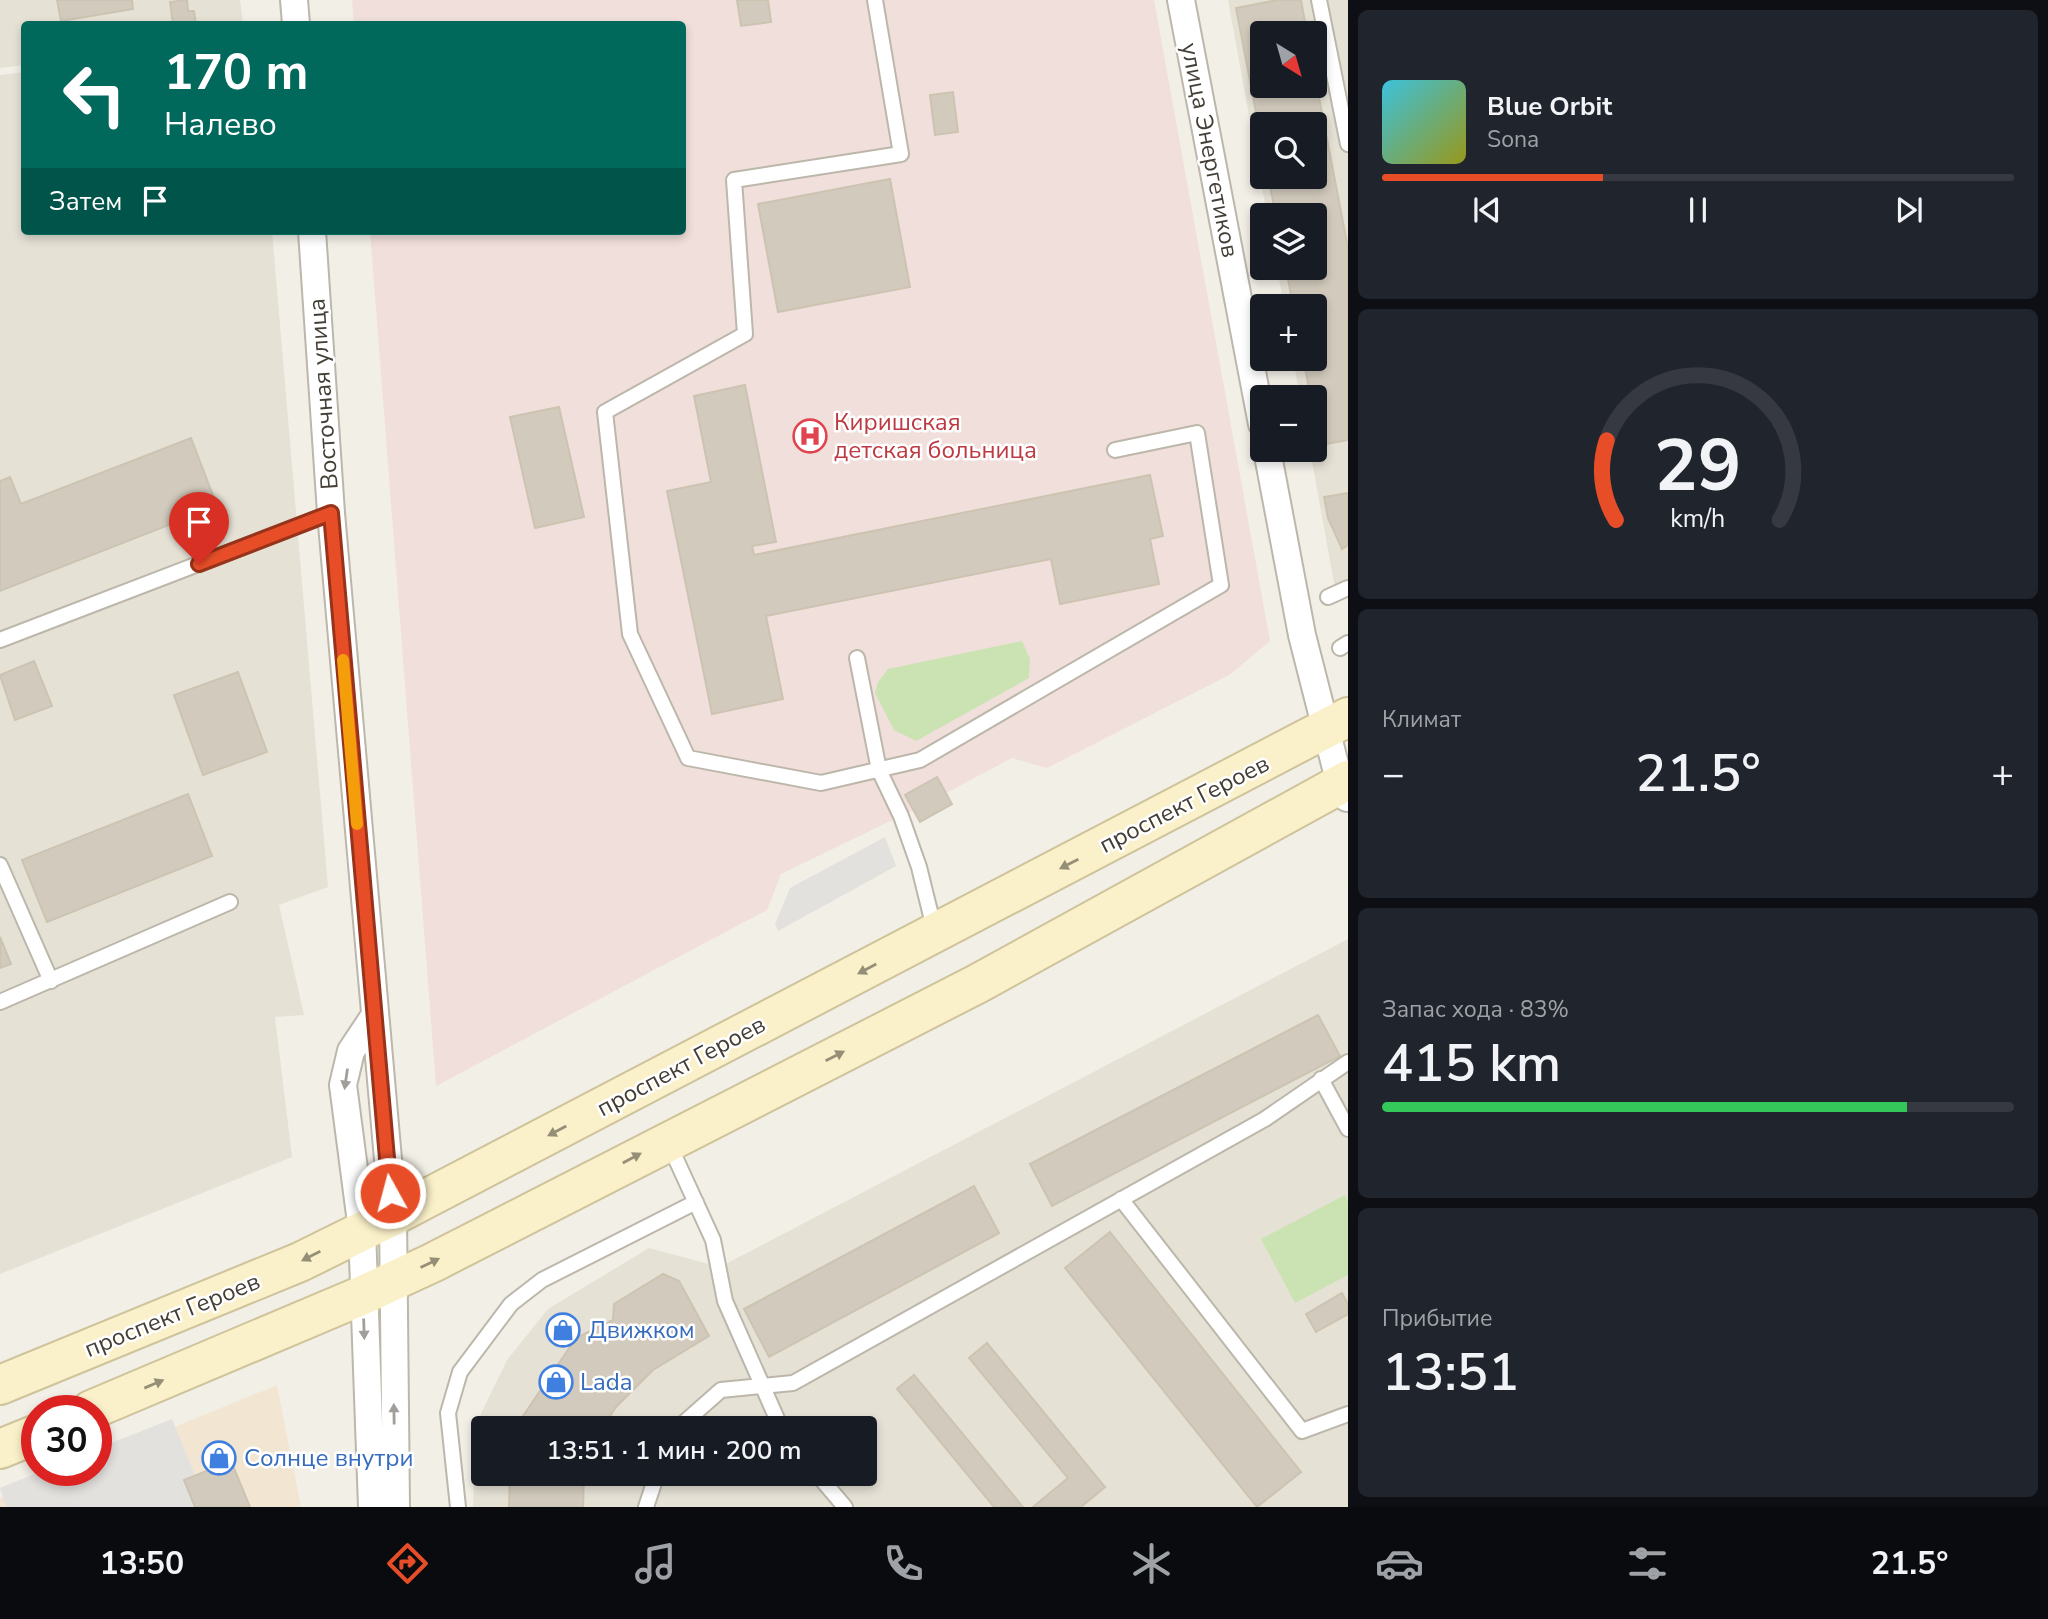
<!DOCTYPE html>
<html lang="ru">
<head>
<meta charset="utf-8">
<style>
	body { margin:0; font-family:"Nunito Sans",sans-serif; background:#20242c; color:#f1f3f6; height:100vh; display:flex; flex-direction:column; font-size:26px; white-space:nowrap }
	* { box-sizing:border-box; margin:0 }
	p { font-size:23px; color:#9ea1a6 }
	.icon { flex:none; width:38px; height:38px; fill:none; stroke:currentColor; stroke-width:2; stroke-linecap:round; stroke-linejoin:round }
	.map { position:relative; flex:1; overflow:hidden }
	.sheet { display:flex; flex-direction:column; gap:10px; padding:10px; background:#0d0f14; width:700px }
	.sheet>* { flex:none }
	.banner { position:absolute; left:21px; top:21px; width:665px; height:214px; border-radius:7px; box-shadow:0 4px 10px #0003; background:#00695c; color:#fff; overflow:hidden }
	.needle { width:46px; rotate:143deg }
	.buttons { position:absolute; left:1250px; top:21px; display:grid; gap:14px }
	.buttons a { display:grid; place-items:center; width:77px; height:77px; border-radius:7px; background:#171b24; box-shadow:0 4px 10px #0003; font-size:35px }
	.speed { position:absolute; left:21px; top:1395px; display:flex; gap:14px; font-size:35px; font-weight:700; text-align:center }
	.speed>* { display:grid; place-content:center; width:91px; height:91px; border-radius:50%; background:#171b24; box-shadow:0 4px 10px #0003; line-height:1 }
	.speed .limit { border:10px solid #d22; background:#fff; color:#111 }
	.pin { position:absolute; display:grid; place-items:center; width:60px; height:60px; color:#fff; margin:-72px -30px; border-radius:50% 50% 50% 0; rotate:-45deg; box-shadow:0 0 7px #0007 }
	.pin .icon { rotate:45deg }
	.me { position:absolute; width:77px; margin:-38px; rotate:353deg; stroke-linejoin:round; filter:drop-shadow(0 0 5px #0008) }
	.turn { display:flex; align-items:center; gap:24px; height:147px; padding:0 28px; font-size:32px }
	.turn .icon { width:91px; height:91px; stroke-width:2.5 }
	.turn b { display:block; font-size:49px; line-height:60px }
	.then { display:flex; align-items:center; height:66px; padding:0 28px; background:#0003; gap:14px; font-size:26px }
	.big { font-size:52px; font-weight:600; line-height:1.1 }
	.sheet .widget { flex:1; display:flex; flex-direction:column; justify-content:center; gap:10px; min-width:0; padding:0 24px; border-radius:10px; background:#20242c }
	.sheet .dial { align-items:center; gap:0 }
	.dial svg { height:182px; overflow:visible; fill:none; stroke:#363941; stroke-width:7; stroke-linecap:round; text-anchor:middle }
	.dial text { fill:#f1f3f6; stroke:none }
	.song { display:flex; align-items:center; gap:21px }
	.cover { width:84px; height:84px; border-radius:10px; background:linear-gradient(135deg,hsl(190 70% 55%),hsl(60 70% 35%)) }
	.played { height:7px; border-radius:4px; background:linear-gradient(90deg,#e74e28 35%,#363941 35%) }
	.keys { display:flex; justify-content:space-around; direction:ltr }
	.heat { display:flex; justify-content:space-between; align-items:center; font-size:38px; direction:ltr }
	.charge { height:10px; border-radius:5px; background:linear-gradient(90deg,#34c759 83%,#363941 0) }
	.trip { position:absolute; left:471px; top:1416px; width:406px; height:70px; border-radius:7px; background:#171b24; box-shadow:0 4px 10px #0003; font-weight:600; line-height:70px; text-align:center }
	.dock { display:flex; height:112px; justify-content:space-around; align-items:center; background:#090b0e; color:#9ea1a6 }
	.dock .icon { width:49px; height:49px }
	.dock .current { color:#e74e28 }
	.dock b { font-size:32px; color:#f1f3f6 }
	main { display:flex; flex:1; min-height:0 }
	.map>svg:first-child { display:block }
	.residential { fill:#e5e1d5; fill-rule:evenodd }
	.commercial { fill:#f2e6d3 }
	.medical { fill:#f1dfdb }
	.green { fill:#cbe3b3 }
	.parking { fill:#e3e1de }
	.building { fill:#d2cbbd; stroke:#ccc3b1; stroke-width:2 }
	.lines { fill:none; stroke-linecap:round; stroke-linejoin:round }
	.lane-casing { stroke:#bcb7aa; stroke-width:18 }
	.street-casing { stroke:#bcb7aa; stroke-width:30 }
	.secondary-casing { stroke:#cec39a; stroke-width:42 }
	.lane { stroke:#fff; stroke-width:14 }
	.street { stroke:#fff; stroke-width:26 }
	.secondary { stroke:#faf0c9; stroke-width:38 }
	.oneway { fill:#968f78 }
	.oneway2 { fill:#a29f9a }
	.route-casing { stroke:#96331a; stroke-width:18 }
	.route { stroke:#e74e28; stroke-width:12 }
	.slow { stroke:#f59e0b; stroke-width:12 }
	.labels { text-anchor:middle; stroke-width:5; stroke-linejoin:round; paint-order:stroke }
	.street-label { font-size:24px; fill:#443f36; stroke:#fff }
	.health-label { font-size:24px; fill:#be3a42; stroke:#fff; text-anchor:start }
	.shop-label { font-size:24px; fill:#366cbe; stroke:#fff; text-anchor:start }
</style>
</head>
<body>
<main>
<div class="map">
<svg width="1348" height="1507" viewBox="0 0 1348 1507">
	<rect width="100%" height="100%" fill="#f2efe7"/>
	<path class="residential" d="M 0,0 L 240,0 L 243,24 L 24,24 L 24,65 L 0,68 Z
		M 1228,0 L 1348,0 L 1348,592 L 1336,594 L 1310,450 L 1314,450 L 1314,397 L 1300,397 L 1293,359 L 1314,359 L 1314,306 L 1284,306 L 1277,268 L 1314,268 L 1314,215 L 1267,215 ZM 1262,33 L 1314,33 L 1314,86 L 1262,86 ZM 1262,124 L 1314,124 L 1314,177 L 1262,177 Z
		M 24,72 L 24,231 L 272,231 L 328,887 L 279,905 L 304,1015 L 275,1017 L 292,1157 L 0,1274 L 0,75 Z
		M 1348,939 L 1348,1507 L 473,1507 L 475,1426 L 507,1360 L 548,1309 L 649,1248 L 720,1267 ZM 483,1428 L 864,1428 L 864,1474 L 483,1474 Z"/>
	<path class="commercial" d="M 277,1385 L 301,1507 L 0,1507 L 0,1498 L 69,1470 L 96,1470 L 96,1459 Z"/>
	<path class="medical" d="M 352,0 L 1154,0 L 1270,641 L 1231,674 L 1047,768 L 1012,758 L 946,793 L 952,804 L 920,822 L 913,810 L 781,874 L 767,910 L 436,1086 L 370,231 L 682,231 L 682,24 L 354,24 Z"/>
	<path class="green" d="M 1022,641 L 1030,659 L 1029,678 L 916,741 L 894,730 L 875,693 L 878,682 L 888,669 Z
		M 1345,1195 L 1348,1201 L 1348,1275 L 1295,1303 L 1261,1239 Z"/>
	<path class="parking" d="M 885,837 L 896,866 L 778,931 L 775,924 L 790,888 Z
		M 172,1419 L 208,1507 L 6,1507 L 0,1488 L 44,1470 L 96,1470 L 96,1449 Z"/>
	<path class="building" d="M 57,0 L 132,0 L 133,9 L 61,21 Z
		M 187,0 L 188,11 L 194,11 L 196,24 L 173,24 L 170,2 Z
		M 737,0 L 768,0 L 771,22 L 741,26 Z
		M 1278,0 L 1301,0 L 1307,33 L 1262,33 L 1262,86 L 1314,86 L 1314,72 L 1348,248 L 1348,440 L 1320,445 L 1314,397 L 1311,397 L 1303,359 L 1314,359 L 1314,306 L 1293,306 L 1286,268 L 1314,268 L 1314,215 L 1276,215 L 1268,177 L 1314,177 L 1314,124 L 1262,124 L 1262,143 L 1236,8 Z
		M 953,92 L 958,132 L 935,135 L 930,95 Z
		M 890,179 L 910,287 L 778,312 L 758,204 Z
		M 745,385 L 776,542 L 752,546 L 754,555 L 1150,475 L 1163,536 L 1150,539 L 1159,584 L 1060,604 L 1051,559 L 766,616 L 783,699 L 712,714 L 667,491 L 711,482 L 694,396 Z
		M 559,407 L 584,517 L 535,528 L 510,417 Z
		M 191,438 L 217,506 L 0,591 L 0,481 L 10,477 L 21,504 Z
		M 1348,493 L 1348,545 L 1342,549 L 1328,518 L 1324,497 Z
		M 34,661 L 52,706 L 15,720 L 0,675 Z
		M 238,672 L 267,752 L 203,775 L 174,695 Z
		M 937,777 L 952,804 L 920,822 L 905,795 Z
		M 188,794 L 212,856 L 47,922 L 22,860 Z
		M 0,937 L 11,964 L 0,968 Z
		M 1318,1015 L 1340,1056 L 1052,1206 L 1030,1164 Z
		M 974,1186 L 999,1233 L 769,1357 L 744,1309 Z
		M 1110,1232 L 1301,1472 L 1257,1507 L 1065,1268 Z
		M 663,1274 L 679,1281 L 709,1336 L 653,1370 L 616,1407 L 602,1428 L 521,1428 L 521,1419 L 576,1338 L 613,1320 L 614,1304 Z
		M 1342,1293 L 1348,1304 L 1348,1314 L 1316,1332 L 1306,1314 Z
		M 987,1343 L 1105,1487 L 1081,1507 L 1033,1507 L 1068,1478 L 969,1358 Z
		M 914,1375 L 1023,1507 L 994,1507 L 897,1389 Z
		M 231,1461 L 250,1507 L 195,1507 L 184,1480 Z
		M 510,1474 L 584,1474 L 583,1507 L 509,1507 Z"/>
	<g class="lines">
		<defs>
			<path id="lane" d="M 875,0 L 901,154 L 734,180 L 745,334 L 605,412 L 630,634 L 688,758 L 821,783 L 920,760 L 1221,585 L 1197,433 L 1115,450
				M 1319,0 L 1348,144
				M 1328,597 L 1348,588
				M 0,640 L 331,513
				M 1340,648 L 1348,643
				M 857,658 L 879,770 L 901,816 L 919,867 L 935,932
				M 0,865 L 51,981
				M 0,1002 L 230,902
				M 1321,1079 L 1348,1129
				M 669,1144 L 713,1240 L 725,1301 L 781,1428
				M 1121,1199 L 1302,1431 L 1348,1414
				M 678,1428 L 721,1390 L 793,1383 L 1265,1119 L 1348,1062
				M 817,1474 L 845,1507
				M 458,1507 L 448,1413 L 460,1372 L 511,1304 L 542,1280 L 696,1202
				M 646,1507 L 657,1474"/>
			<path id="street" d="M 294,0 L 296,24
				M 1181,0 L 1262,424
				M 312,231 L 331,513 L 393,1216 L 396,1507
				M 1267,450 L 1302,635 L 1340,784 L 1347,798
				M 372,1507 L 362,1230 L 343,1085 L 351,1051 L 373,1018"/>
			<path id="secondary" d="M 0,1385 L 300,1262 L 393,1216 L 1348,717
				M 91,1410 L 363,1295 L 432,1263 L 977,984 L 1348,780
				M 0,1449 L 37,1434"/>
		</defs>
		<use href="#lane" class="lane-casing"/>
		<use href="#street" class="street-casing"/>
		<use href="#secondary" class="secondary-casing"/>
		<use href="#lane" class="lane"/>
		<use href="#street" class="street"/>
		<use href="#secondary" class="secondary"/>
	</g>
	<defs><path id="oneway-solid" d="M-6-.8H1V-3.2L6.5 0L1 3.2V.8H-6Z" transform="scale(1.75)"/></defs>
	<g class="oneway">
		<use href="#oneway-solid" transform="translate(1069 864) rotate(153)"/>
		<use href="#oneway-solid" transform="translate(867 969) rotate(152)"/>
		<use href="#oneway-solid" transform="translate(835 1056) rotate(-27)"/>
		<use href="#oneway-solid" transform="translate(557 1131) rotate(152)"/>
		<use href="#oneway-solid" transform="translate(632 1158) rotate(-28)"/>
		<use href="#oneway-solid" transform="translate(311 1256) rotate(153)"/>
		<use href="#oneway-solid" transform="translate(430 1263) rotate(-26)"/>
		<use href="#oneway-solid" transform="translate(154 1384) rotate(-23)"/>
	</g>
	<g class="oneway2">
		<use href="#oneway-solid" transform="translate(346 1079) rotate(98)"/>
		<use href="#oneway-solid" transform="translate(364 1329) rotate(88)"/>
		<use href="#oneway-solid" transform="translate(394 1414) rotate(-91)"/>
	</g>
	<g class="lines">
		<defs>
			<path id="route" d="M 199,564 L 331,513 L 390,1193"/>
		</defs>
		<use href="#route" class="route-casing"/>
		<use href="#route" class="route"/>
		<path class="slow" d="M 343,660 L 357,824"/>
	</g>
	<defs>
		<symbol id="hospital-ring" viewBox="-11 -11 22 22"><circle r="9.5" fill="#fff" stroke="#e0444e" stroke-width="1.5"/><path d="M-5-5h3v3.5h4V-5h3V5h-3V1.5h-4V5h-3Z" fill="#e0444e"/></symbol>
		<symbol id="shop-ring" viewBox="-11 -11 22 22"><circle r="9.5" fill="#fff" stroke="#3f7fe0" stroke-width="1.5"/><path d="M-5-2.5h2.3a2.7 3.5 0 0 1 5.4 0H5L5.5 6h-11ZM-1.5-2.5h3a1.5 2.3 0 0 0-3 0Z" fill="#3f7fe0"/></symbol>
	</defs>
	<g fill-rule="evenodd">
		<use href="#hospital-ring" x="791" y="417" width="38" height="38"/>
		<use href="#shop-ring" x="544" y="1311" width="38" height="38"/>
		<use href="#shop-ring" x="537" y="1363" width="38" height="38"/>
		<use href="#shop-ring" x="200" y="1439" width="38" height="38"/>
	</g>
	<g class="labels">
		<g class="street-label">
			<text transform="translate(1210 150) rotate(79)" y="8">улица Энергетиков</text>
			<text transform="translate(323 394) rotate(-94)" y="8">Восточная улица</text>
			<text transform="translate(1184 804) rotate(-27)" y="8">проспект Героев</text>
			<text transform="translate(681 1066) rotate(-28)" y="8">проспект Героев</text>
			<text transform="translate(172 1315) rotate(-22)" y="8">проспект Героев</text>
		</g>
		<g class="health-label">
			<text x="834" y="430">Киришская<tspan x="834" dy="28">детская больница</tspan></text>
		</g>
		<g class="shop-label">
			<text x="588" y="1338">Движком</text>
			<text x="580" y="1390">Lada</text>
			<text x="244" y="1466">Солнце внутри</text>
		</g>
	</g>
</svg>
<div class="buttons">
<a><svg class="needle" viewBox="-14 -14 28 28"><path d="M0-13l5 13h-10z" fill="#e53935"/><path d="M0 13l5-13h-10z" fill="#9ea1a6"/></svg></a>
<a><svg class="icon" aria-label="search" viewBox="0 0 24 24"><circle cx="10" cy="10" r="6"/><path d="M15 15l6 6"/></svg></a>
<a><svg class="icon" aria-label="layers" viewBox="0 0 24 24"><path d="M12 4l9 5-9 5-9-5zM3 14l9 5 9-5"/></svg></a>
<a>+</a>
<a>−</a>
</div>
<div class="speed"><div class="limit">30</div></div>
<div class="pin" style="left:199px;top:564px;background:#d93025"><svg class="icon" aria-label="arrive" viewBox="0 0 24 24"><path d="M6 21V4h12l-3 4 3 4H6"/></svg></div>
<svg class="me" style="left:390px;top:1193px" viewBox="-20 -20 40 40"><circle r="17" fill="#e74e28" stroke="#fff" stroke-width="3"/><path d="M0-11L8 9 0 5-8 9z" fill="#fff"/></svg>
<div class="trip">13:51 · 1 мин · 200 m</div>
<div class="banner">
<div class="turn"><svg class="icon" aria-label="left" viewBox="0 0 24 24"><path d="M17 20v-9H6M10 6l-5 5 5 5"/></svg><div><b>170 m</b>Налево</div></div>
<div class="then">Затем<svg class="icon" aria-label="arrive" viewBox="0 0 24 24"><path d="M6 21V4h12l-3 4 3 4H6"/></svg></div>
</div>
</div>
<section class="sheet">
<div class="widget">
<div class="song"><i class="cover"></i><div><b>Blue Orbit</b><p>Sona</p></div></div>
<div class="played"></div>
<div class="keys"><svg class="icon" aria-label="previous" viewBox="0 0 24 24"><path d="M18 5L8 12l10 7zM5 5v14"/></svg><svg class="icon" aria-label="pause" viewBox="0 0 24 24"><path d="M8 5v14M16 5v14"/></svg><svg class="icon" aria-label="next" viewBox="0 0 24 24"><path d="M6 5l10 7-10 7zM19 5v14"/></svg></div>
</div>
<div class="widget dial"><svg viewBox="0 0 100 80">
<path d="M14 69A42 42 0 1 1 86 69"/>
<path d="M14 69A42 42 0 0 1 10 34" stroke="#e74e28"/>
<text x="50" y="56" font-size="32" font-weight="700">29</text>
<text x="50" y="72" font-size="11">km/h</text>
</svg></div>
<div class="widget"><p>Климат</p>
<div class="heat"><a>−</a><b class="big">21.5°</b><a>+</a></div>
</div>
<div class="widget"><p>Запас хода · 83%</p><b class="big">415 km</b><div class="charge"></div></div>
<div class="widget"><p>Прибытие</p><b class="big">13:51</b></div>
</section>
</main>
<nav class="dock">
<b>13:50</b>
<svg class="icon current" aria-label="directions" viewBox="0 0 24 24"><path d="M12 3l9 9-9 9-9-9zM9 14v-3h6M13 9l2 2-2 2"/></svg>
<svg class="icon" aria-label="music" viewBox="0 0 24 24"><path d="M9 18V5l10-2v13"/><circle cx="6" cy="18" r="3"/><circle cx="16" cy="16" r="3"/></svg>
<svg class="icon" aria-label="phone" viewBox="0 0 24 24"><path d="M5 4h4l2 5-3 2q2 4 5 5l2-3 5 2v4C11 20 4 13 5 4z"/></svg>
<svg class="icon" aria-label="climate" viewBox="0 0 24 24"><path d="M12 3v18M4 7l16 10M4 17L20 7"/></svg>
<svg class="icon" aria-label="car" viewBox="0 0 24 24"><path d="M5 17H2v-5l4-1 3-4h7l3 4 3 1v5h-3M9 17h6M6 11h13"/><circle cx="7" cy="17" r="2"/><circle cx="17" cy="17" r="2"/></svg>
<svg class="icon" aria-label="filters" viewBox="0 0 24 24"><path d="M4 7h16M4 17h16"/><circle cx="9" cy="7" r="2"/><circle cx="15" cy="17" r="2"/></svg>
<b>21.5°</b>
</nav>
</body>
</html>
